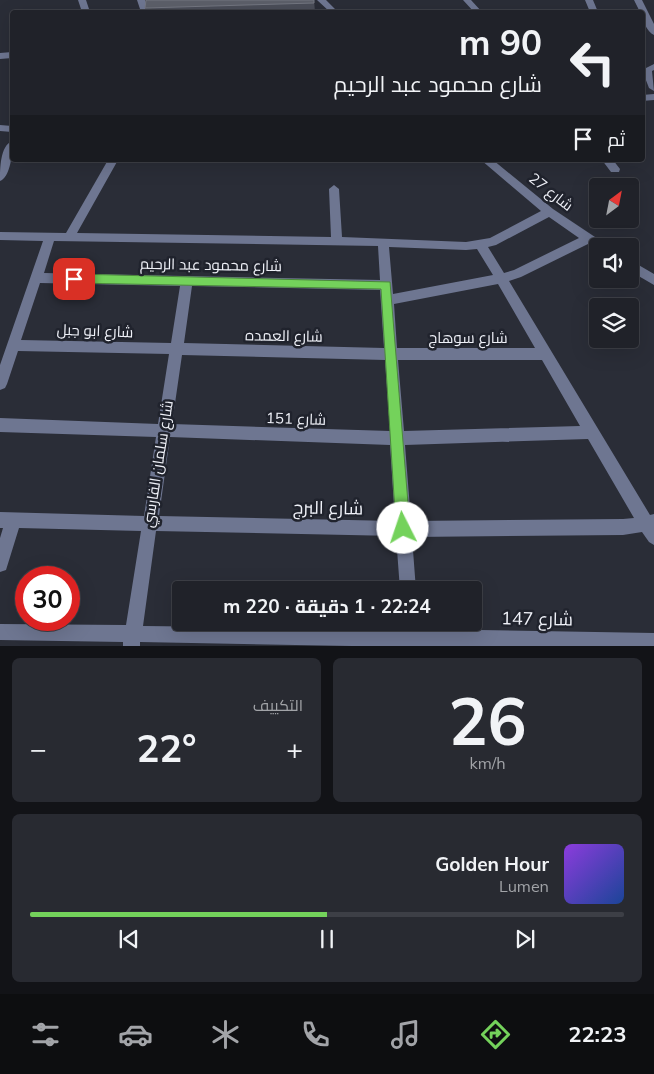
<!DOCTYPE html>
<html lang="ar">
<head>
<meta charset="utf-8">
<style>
	body { margin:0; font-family:Mulish,Cairo,sans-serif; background:#282a31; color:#f1f3f6; direction:rtl; height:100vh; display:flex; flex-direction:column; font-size:19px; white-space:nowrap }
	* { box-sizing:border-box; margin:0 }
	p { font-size:16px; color:#a2a4a8 }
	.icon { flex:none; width:28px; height:28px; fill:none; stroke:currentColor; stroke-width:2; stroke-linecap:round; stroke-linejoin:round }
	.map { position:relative; height:646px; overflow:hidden; direction:ltr }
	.sheet { display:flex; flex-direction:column; gap:12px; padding:12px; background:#121317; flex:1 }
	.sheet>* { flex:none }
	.guide { position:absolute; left:10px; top:10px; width:635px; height:152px; border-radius:5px; box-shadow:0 5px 20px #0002,0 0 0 1px #3d3f46; direction:rtl; background:#202229; color:#f1f3f6; overflow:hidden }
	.needle { width:32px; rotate:32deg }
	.controls { position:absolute; left:589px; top:178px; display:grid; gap:10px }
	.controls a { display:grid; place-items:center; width:50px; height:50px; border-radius:5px; background:#202229; box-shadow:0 5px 20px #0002,0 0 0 1px #3d3f46; font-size:25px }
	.speed { position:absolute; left:15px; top:566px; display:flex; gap:10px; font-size:25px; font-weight:700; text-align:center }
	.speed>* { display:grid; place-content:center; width:65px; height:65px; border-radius:50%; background:#202229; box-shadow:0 5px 20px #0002,0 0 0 1px #3d3f46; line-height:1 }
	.speed .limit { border:8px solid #d22; background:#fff; color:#111 }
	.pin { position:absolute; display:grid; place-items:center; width:42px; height:42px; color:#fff; margin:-21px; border-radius:10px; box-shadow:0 2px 8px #0006 }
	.me { position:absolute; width:55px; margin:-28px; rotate:356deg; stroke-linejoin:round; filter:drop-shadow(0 0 4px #0008) }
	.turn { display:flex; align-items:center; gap:18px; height:105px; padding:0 20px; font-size:22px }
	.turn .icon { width:65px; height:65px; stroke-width:2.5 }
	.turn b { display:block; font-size:35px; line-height:42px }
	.then { display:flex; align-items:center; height:48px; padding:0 20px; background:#0003; gap:10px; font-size:19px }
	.big { font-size:38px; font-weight:700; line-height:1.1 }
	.sheet .tile { flex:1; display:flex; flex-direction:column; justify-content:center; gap:8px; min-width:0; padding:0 18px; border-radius:8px; background:#282a31 }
	.sheet .dial { align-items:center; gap:0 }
	.dial b { font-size:65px; line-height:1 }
	.song { display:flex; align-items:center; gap:15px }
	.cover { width:60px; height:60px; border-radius:8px; background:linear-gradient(135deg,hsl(270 70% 55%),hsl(220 70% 35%)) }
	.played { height:5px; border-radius:2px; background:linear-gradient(90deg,#74d25b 50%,#3d3f46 50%) }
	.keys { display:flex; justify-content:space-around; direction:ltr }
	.heat { display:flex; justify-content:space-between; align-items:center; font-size:28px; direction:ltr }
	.sheet .tiles { flex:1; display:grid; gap:12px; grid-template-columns:1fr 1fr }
	.tile:last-child { grid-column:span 2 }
	.trip { position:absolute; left:172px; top:581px; width:310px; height:50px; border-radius:5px; background:#202229; box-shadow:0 5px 20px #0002,0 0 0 1px #3d3f46; font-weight:700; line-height:50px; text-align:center; direction:rtl }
	.tabs { display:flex; height:80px; justify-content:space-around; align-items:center; background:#0d0e10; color:#a2a4a8 }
	.tabs .icon { width:35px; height:35px }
	.tabs .on { color:#74d25b }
	.tabs b { font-size:22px; color:#f1f3f6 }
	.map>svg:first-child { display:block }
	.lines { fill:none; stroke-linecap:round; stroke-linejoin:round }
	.minor { fill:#6e7691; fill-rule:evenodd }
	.wall { fill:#4a4d58 }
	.building { fill:#5c5f69; stroke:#737680 }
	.route { fill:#74d25b; stroke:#4b883b }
	.labels { text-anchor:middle; stroke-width:5; stroke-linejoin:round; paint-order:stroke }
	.street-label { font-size:15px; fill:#eff1f8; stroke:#20232d }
	.near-street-label { font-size:18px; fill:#eff1f8; stroke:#20232d }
</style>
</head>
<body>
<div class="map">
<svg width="654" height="647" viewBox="0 0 654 647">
	<rect width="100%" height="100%" fill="#2a2d37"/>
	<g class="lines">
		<path class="minor" d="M 78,0 L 86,0 L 90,12 L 82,12 Z
			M 137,0 L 145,0 L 149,12 L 141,12 Z
			M 317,0 L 326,0 L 338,12 L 330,12 Z
			M 463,0 L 471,0 L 482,12 L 474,12 Z
			M 585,0 L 593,0 L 598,12 L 590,12 Z
			M 634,0 L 642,0 L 654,24 L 654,35 C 647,32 642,20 642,12 L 640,12 Z
			M 12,52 L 12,58 L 0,59 L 0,53 Z
			M 654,64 L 654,70 L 652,71 L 654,91 L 649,88 L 642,70 Z
			M 654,94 L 654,100 L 642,101 L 642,95 Z
			M 0,125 L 12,126 L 12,132 L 0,131 Z
			M 12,141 C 13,150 11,177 0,181 C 0,169 0,146 12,141 Z
			M 108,160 L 118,160 L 77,233 L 331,237 L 329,189 L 334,185 L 339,189 L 342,237 L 466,242 L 490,238 L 541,211 L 481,160 L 493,160 L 553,209 L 604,243 L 606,246 L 598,246 L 598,250 L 588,244 L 521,277 L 509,281 L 650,515 L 654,514 L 654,545 L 649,542 L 642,532 L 623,535 L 412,537 L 416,590 L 400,590 L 396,536 L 156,531 L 143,626 L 402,629 L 402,622 L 418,622 L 419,629 L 654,633 L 654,647 L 404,647 L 140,642 L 140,647 L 123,647 L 123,642 L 0,640 L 0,624 L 126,625 L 141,531 L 19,528 L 6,570 L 0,572 L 0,538 L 3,528 L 0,528 L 0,512 L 144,516 L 156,437 L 0,432 L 0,418 L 158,424 L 169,354 L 18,351 L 7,384 L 5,388 L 0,390 L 0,365 L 43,241 L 0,240 L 0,232 L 66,233 ZM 549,217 L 579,238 L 514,270 L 504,273 L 488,247 L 496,245 ZM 54,241 L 378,246 L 380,280 L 44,273 ZM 389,247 L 466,250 L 477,249 L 493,275 L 393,294 ZM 40,283 L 180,286 L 171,343 L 21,340 ZM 498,284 L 535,348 L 397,348 L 394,304 ZM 192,286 L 380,290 L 384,348 L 184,343 ZM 182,355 L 385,360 L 390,431 L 172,424 ZM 398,360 L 542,360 L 580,426 L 404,431 ZM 170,437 L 390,445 L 395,521 L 159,516 ZM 588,439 L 634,518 L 623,519 L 411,521 L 405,445 Z
			M 602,160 L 613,160 L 620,169 L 619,172 L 611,172 Z
			M 630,260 L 654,274 L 654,285 L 630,271 Z"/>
	</g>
	<path class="wall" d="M 314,0 L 315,12 L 146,12 L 145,8 Z"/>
	<path class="building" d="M 146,0 L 314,0 L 314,3 L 145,8 Z"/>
	<path class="route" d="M 74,274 L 390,282 L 410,528 L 408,533 L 403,535 L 398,533 L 396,528 L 381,289 L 74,283 L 68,279 Z"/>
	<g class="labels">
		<g class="street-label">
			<text transform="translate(551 192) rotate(38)" y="5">شارع 27</text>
			<text transform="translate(211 265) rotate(1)" y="5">شارع محمود عبد الرحيم</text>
			<text transform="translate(95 331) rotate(2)" y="5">شارع ابو جبل</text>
			<text transform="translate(284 336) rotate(1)" y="5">شارع العمده</text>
			<text x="468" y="343">شارع سوهاج</text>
			<text transform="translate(296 419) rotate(2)" y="5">شارع 151</text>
			<text transform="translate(158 464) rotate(-81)" y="5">شارع سلمان الفارسي</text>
		</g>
		<g class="near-street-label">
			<text transform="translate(328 508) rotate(1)" y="6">شارع البرج</text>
			<text transform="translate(537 619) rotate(1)" y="6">شارع 147</text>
		</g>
	</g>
</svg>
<div class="controls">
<a><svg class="needle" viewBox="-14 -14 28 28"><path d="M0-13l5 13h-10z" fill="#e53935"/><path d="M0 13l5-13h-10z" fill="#a2a4a8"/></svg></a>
<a><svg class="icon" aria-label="sound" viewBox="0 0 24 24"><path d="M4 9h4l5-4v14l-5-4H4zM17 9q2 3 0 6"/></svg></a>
<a><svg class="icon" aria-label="layers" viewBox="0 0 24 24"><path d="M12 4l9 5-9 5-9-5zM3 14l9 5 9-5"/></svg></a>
</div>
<div class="speed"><div class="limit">30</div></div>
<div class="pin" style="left:74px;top:279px;background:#d93025"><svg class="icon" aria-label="arrive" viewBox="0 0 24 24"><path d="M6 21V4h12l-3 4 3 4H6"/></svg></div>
<svg class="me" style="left:403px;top:528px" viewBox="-20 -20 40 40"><circle r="19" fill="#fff"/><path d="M0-13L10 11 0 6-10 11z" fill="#74d25b"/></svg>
<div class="trip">22:24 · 1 دقيقة · 220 m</div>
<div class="guide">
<div class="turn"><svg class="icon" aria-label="left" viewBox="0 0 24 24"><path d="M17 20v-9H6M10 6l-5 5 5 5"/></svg><div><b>90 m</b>شارع محمود عبد الرحيم</div></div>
<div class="then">ثم<svg class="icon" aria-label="arrive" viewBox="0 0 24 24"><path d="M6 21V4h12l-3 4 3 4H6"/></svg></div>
</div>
</div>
<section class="sheet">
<div class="tiles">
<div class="tile dial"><b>26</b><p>km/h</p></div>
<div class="tile"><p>التكييف</p>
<div class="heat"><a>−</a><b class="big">22°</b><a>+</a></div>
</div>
<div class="tile">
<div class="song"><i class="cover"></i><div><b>Golden Hour</b><p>Lumen</p></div></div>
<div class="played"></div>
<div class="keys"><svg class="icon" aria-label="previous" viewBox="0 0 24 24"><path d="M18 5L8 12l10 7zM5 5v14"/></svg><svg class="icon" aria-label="pause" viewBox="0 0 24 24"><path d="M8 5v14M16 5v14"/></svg><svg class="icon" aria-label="next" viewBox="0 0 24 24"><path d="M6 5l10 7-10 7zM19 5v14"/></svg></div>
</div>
</div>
</section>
<nav class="tabs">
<b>22:23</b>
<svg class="icon on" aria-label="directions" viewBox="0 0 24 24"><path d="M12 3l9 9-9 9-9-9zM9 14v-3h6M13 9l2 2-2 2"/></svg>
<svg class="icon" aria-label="music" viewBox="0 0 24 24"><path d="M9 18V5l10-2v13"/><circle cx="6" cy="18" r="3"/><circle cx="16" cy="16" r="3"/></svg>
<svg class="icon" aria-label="phone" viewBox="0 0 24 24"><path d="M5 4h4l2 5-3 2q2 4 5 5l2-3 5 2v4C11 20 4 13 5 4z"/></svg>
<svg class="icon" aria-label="climate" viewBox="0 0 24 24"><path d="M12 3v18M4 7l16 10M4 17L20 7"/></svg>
<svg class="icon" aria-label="car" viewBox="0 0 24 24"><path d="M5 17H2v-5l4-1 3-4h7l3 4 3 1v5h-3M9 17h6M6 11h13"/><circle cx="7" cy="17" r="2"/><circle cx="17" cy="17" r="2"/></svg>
<svg class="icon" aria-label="filters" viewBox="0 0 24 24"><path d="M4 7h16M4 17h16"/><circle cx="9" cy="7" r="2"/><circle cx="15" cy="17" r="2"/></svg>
</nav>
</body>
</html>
